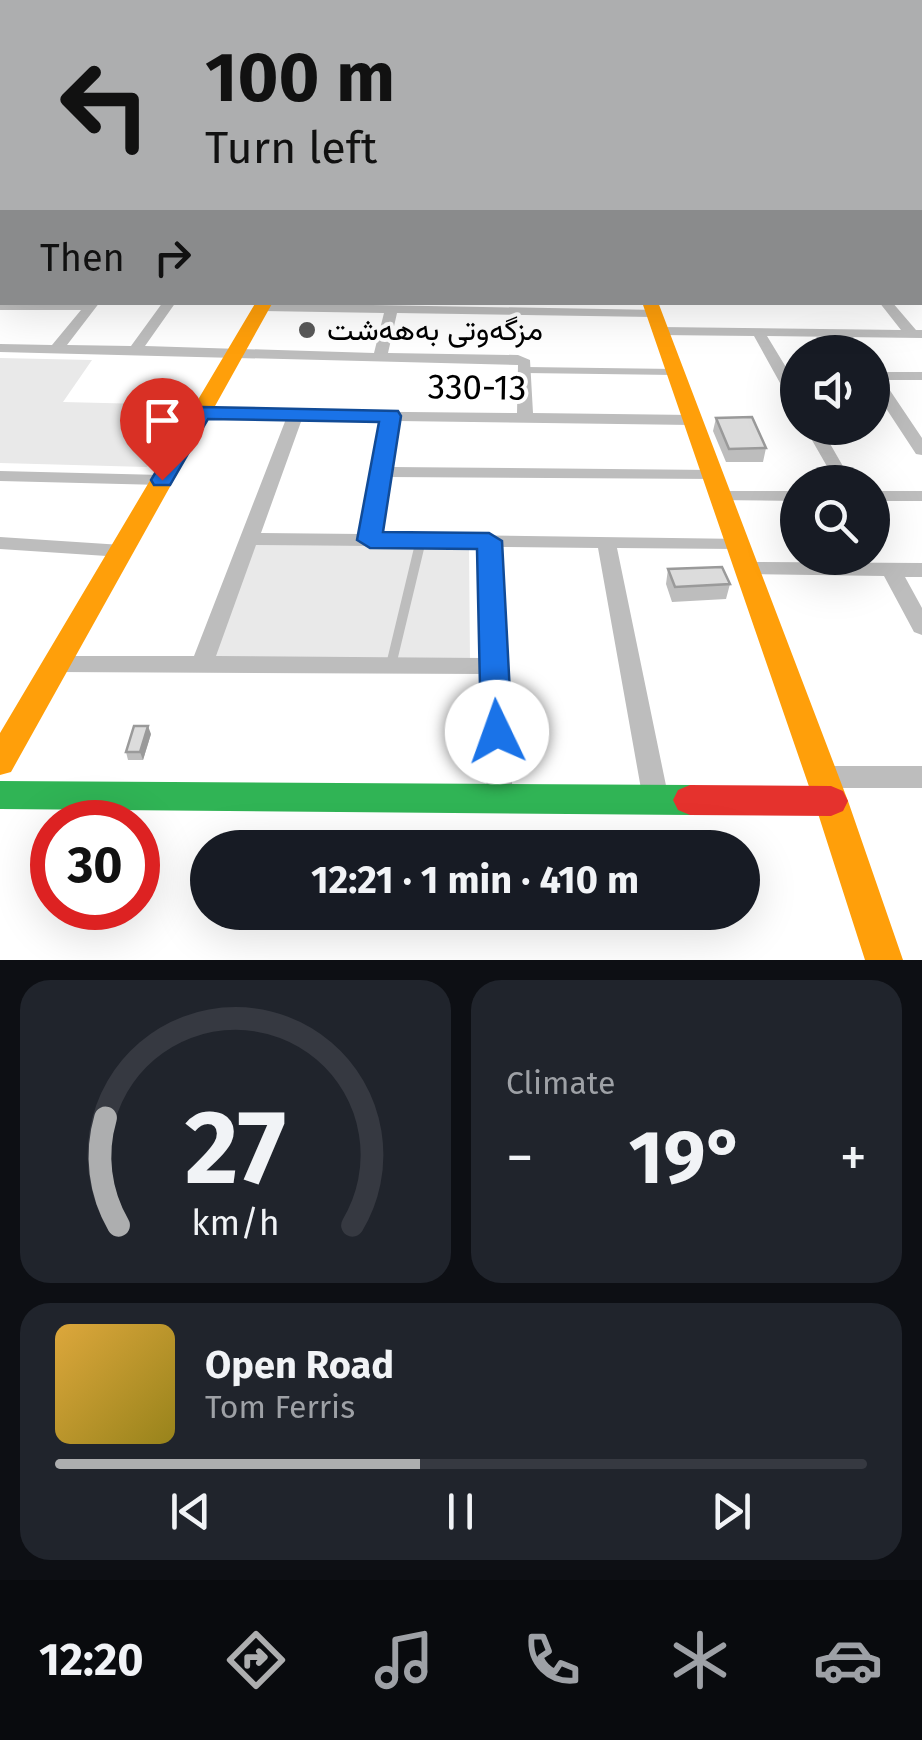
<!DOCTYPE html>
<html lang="en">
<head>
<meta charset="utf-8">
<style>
	body { margin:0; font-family:"Fira Sans",Vazirmatn,sans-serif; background:#20242c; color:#f1f3f6; height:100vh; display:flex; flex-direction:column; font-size:38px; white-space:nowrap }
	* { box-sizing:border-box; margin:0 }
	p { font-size:32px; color:#9ea1a6 }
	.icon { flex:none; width:55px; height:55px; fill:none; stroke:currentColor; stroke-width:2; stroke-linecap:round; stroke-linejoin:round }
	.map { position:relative; height:960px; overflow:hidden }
	.sheet { display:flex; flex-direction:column; gap:20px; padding:20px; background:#0d0f14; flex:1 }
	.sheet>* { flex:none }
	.guide { position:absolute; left:0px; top:0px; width:922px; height:305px; box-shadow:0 10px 40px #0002; background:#adaeaf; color:#111; overflow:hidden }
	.controls { position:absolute; left:780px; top:335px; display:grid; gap:20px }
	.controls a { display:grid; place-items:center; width:110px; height:110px; border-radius:50%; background:#171b24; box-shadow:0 10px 40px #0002; font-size:50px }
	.speed { position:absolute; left:30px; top:800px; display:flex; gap:20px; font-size:50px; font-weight:700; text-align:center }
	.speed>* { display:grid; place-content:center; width:130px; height:130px; border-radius:50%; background:#171b24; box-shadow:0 10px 40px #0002; line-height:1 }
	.speed .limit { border:15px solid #d22; background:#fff; color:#111 }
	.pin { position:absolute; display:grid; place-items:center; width:85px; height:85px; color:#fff; margin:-102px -42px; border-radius:50% 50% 50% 0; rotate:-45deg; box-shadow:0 0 10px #0007 }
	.pin .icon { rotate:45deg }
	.me { position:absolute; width:110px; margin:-55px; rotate:357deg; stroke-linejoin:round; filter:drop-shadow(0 0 8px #0008) }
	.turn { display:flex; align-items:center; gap:35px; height:210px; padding:0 40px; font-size:45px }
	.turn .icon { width:130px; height:130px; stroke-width:2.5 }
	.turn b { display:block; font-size:70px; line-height:85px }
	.then { display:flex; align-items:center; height:95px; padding:0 40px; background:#0003; gap:20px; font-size:38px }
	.big { font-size:75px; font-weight:700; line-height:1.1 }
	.sheet .widget { flex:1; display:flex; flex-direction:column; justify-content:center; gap:15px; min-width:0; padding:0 35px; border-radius:30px; background:#20242c }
	.sheet .dial { align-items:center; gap:0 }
	.dial svg { height:260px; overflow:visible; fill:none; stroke:#363941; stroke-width:7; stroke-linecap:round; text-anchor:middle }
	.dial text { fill:#f1f3f6; stroke:none }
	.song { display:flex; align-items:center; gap:30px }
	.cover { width:120px; height:120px; border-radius:15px; background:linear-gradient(135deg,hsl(40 70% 55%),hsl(50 70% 35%)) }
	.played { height:10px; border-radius:5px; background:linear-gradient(90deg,#adaeaf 45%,#363941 45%) }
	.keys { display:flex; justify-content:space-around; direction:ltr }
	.heat { display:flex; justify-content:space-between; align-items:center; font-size:55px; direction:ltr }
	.sheet .tiles { flex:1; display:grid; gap:20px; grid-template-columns:1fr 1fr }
	.widget:last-child { grid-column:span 2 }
	.trip { position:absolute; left:190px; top:830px; width:570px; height:100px; border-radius:50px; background:#171b24; box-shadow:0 10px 40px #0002; font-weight:700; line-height:100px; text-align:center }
	.tabs { display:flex; height:160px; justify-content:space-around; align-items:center; background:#090b0e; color:#9ea1a6 }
	.tabs .icon { width:70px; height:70px }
	.tabs .current { color:#adaeaf }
	.tabs b { font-size:45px; color:#f1f3f6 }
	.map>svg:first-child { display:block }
	.green { fill:#e9e9e9 }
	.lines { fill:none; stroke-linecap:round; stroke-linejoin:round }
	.lane-far1 { stroke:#bdbdbd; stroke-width:6 }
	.lane { stroke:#bdbdbd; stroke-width:10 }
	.street { fill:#bdbdbd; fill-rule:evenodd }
	.fast { fill:#30b455; fill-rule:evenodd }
	.slow { fill:#ff9f0a; fill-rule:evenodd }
	.jam { fill:#e5322d; fill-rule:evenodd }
	.wall { fill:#bdbdbd }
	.shaded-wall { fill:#9a9a9a }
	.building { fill:#dcdcdc; stroke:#9a9a9a; stroke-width:2.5 }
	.route { fill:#1a73e8; stroke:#114b97; stroke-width:2.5 }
	.poi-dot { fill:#595959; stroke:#fff; stroke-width:4 }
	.labels { text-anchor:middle; stroke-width:8; stroke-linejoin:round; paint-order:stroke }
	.far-poi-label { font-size:30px; fill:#000; stroke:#fff; text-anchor:start }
	.street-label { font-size:35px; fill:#000; stroke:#fff }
</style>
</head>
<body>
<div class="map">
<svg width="922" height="960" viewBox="0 0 922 960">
	<rect width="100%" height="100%" fill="#fff"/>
	<path class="green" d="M 0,358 L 92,360 L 63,402 L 186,405 L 147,467 L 0,463 Z
		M 251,545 L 469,546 L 470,663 L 208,660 Z"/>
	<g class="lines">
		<path class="lane-far1" d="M 526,370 L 675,372"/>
		<path class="lane" d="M 391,665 L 421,540"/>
		<path class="street" d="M 0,165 L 2,165 L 2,171 L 0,171 Z
			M 920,167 L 922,167 L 922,173 L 920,173 Z
			M 920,212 L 922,212 L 922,218 L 920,218 Z
			M 920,236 L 922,236 L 922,242 L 920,242 Z
			M 0,246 L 2,246 L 2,254 L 0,254 Z
			M 920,251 L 922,251 L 922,259 L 920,259 Z
			M 0,270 L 2,271 L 2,277 L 0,278 Z
			M 0,302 L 100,302 L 67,345 L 131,346 L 163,302 L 176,302 L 145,346 L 374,353 L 384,313 L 263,311 L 257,307 L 263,303 L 658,310 L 660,313 L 653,317 L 397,313 L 388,353 L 518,355 L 530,360 L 533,413 L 692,415 L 700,420 L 692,425 L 398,421 L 391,467 L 712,470 L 721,475 L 718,479 L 389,477 L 380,534 L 744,539 L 747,543 L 737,549 L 617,548 L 669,800 L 665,808 L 656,811 L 647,808 L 643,800 L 598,548 L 499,547 L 513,799 L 509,807 L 500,810 L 491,807 L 487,799 L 483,674 L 56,672 L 48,670 L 45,664 L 48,658 L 56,656 L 194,656 L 286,419 L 201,418 L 195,416 L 193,413 L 195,410 L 517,413 L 518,365 L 0,352 L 0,344 L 52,345 L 81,310 L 0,310 ZM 302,419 L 382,420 L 361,534 L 261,533 ZM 256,545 L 480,547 L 483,658 L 216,656 Z
			M 879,302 L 892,302 L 916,330 L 922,330 L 922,338 L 767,336 L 798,387 L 798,405 L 790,401 L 754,336 L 660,335 L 653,331 L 660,327 L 901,330 Z
			M 873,372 L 922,372 L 922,380 L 883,380 L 922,438 L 922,455 L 916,454 L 872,387 Z
			M 805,428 L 821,428 L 852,482 L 836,482 Z
			M 0,471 L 162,475 L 171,480 L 162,485 L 0,481 Z
			M 720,491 L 798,491 L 798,501 L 714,500 L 711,496 Z
			M 872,491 L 922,491 L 922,501 L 872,501 Z
			M 0,537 L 122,545 L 129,547 L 132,551 L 129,555 L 122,557 L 0,549 Z
			M 747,562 L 922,563 L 922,577 L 905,577 L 922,608 L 922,635 L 914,632 L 884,576 L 740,574 L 737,569 L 740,564 Z
			M 822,766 L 922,766 L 922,788 L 822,788 L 813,785 L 809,777 L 813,769 Z"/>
		<path class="fast" d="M 0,185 L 2,185 L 2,193 L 0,193 Z
			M 0,781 L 690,785 L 702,790 L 707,800 L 702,810 L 690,815 L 0,809 Z"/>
		<path class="slow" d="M 256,302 L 273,302 L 11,772 L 0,775 L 0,733 Z
			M 642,302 L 658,302 L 848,801 L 903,960 L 865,960 L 814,801 Z"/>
		<path class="jam" d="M 920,189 L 922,189 L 922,197 L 920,197 Z
			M 690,785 L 831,786 L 843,791 L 848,801 L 843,811 L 831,816 L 690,815 L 678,810 L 673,800 L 678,790 Z"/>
	</g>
	<path class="wall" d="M 716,418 L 766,448 L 763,462 L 726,462 L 713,431 Z
		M 668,569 L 730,584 L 726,599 L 672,602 L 666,584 Z
		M 151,734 L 143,760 L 128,760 L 126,752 Z"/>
	<path class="shaded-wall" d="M 148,726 L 151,734 L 143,760 L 140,752 Z"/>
	<path class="building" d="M 752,417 L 766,448 L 729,449 L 716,418 Z
		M 722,567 L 730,584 L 675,587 L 668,569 Z
		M 134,726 L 148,726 L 140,752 L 126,752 Z"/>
	<linearGradient id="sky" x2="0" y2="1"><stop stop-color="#96b7d6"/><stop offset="0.55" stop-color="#fff"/><stop offset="1" stop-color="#fff" stop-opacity="0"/></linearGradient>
	<rect width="922" height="298" fill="url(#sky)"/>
	<path class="route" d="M 201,407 L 398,411 L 401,416 L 383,532 L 489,533 L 502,541 L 512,732 L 508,741 L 497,745 L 486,741 L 481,732 L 477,549 L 370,548 L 357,540 L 379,422 L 208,419 L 170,485 L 154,485 L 151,480 L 191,413 Z"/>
	<circle class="poi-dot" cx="307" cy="330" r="10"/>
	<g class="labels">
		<g class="far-poi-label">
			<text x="327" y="340">مزگەوتی بەهەشت</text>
		</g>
		<g class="street-label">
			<text transform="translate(477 387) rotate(1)" y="12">330-13</text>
		</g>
	</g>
</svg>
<div class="controls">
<a><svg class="icon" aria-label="sound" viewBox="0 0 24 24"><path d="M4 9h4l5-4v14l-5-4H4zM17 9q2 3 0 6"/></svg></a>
<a><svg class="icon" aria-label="search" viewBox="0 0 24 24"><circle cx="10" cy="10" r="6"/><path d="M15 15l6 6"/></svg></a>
</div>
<div class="speed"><div class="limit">30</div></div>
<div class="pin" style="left:162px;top:480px;background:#d93025"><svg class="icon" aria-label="arrive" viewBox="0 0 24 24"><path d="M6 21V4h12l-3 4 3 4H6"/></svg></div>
<svg class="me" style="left:497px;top:732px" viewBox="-20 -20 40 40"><circle r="19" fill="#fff"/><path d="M0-13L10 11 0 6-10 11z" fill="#1a73e8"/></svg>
<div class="trip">12:21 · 1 min · 410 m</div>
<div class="guide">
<div class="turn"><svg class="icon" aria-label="left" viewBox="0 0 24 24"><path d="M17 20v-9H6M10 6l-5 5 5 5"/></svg><div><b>100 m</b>Turn left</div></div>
<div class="then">Then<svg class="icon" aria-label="right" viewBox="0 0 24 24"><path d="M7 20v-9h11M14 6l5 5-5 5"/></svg></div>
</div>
</div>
<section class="sheet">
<div class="tiles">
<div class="widget dial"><svg viewBox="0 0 100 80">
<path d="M14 69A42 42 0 1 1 86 69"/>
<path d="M14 69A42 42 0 0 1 10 36" stroke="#adaeaf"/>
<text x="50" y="56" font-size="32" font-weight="700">27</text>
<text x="50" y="72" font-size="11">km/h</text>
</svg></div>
<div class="widget"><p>Climate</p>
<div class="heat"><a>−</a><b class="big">19°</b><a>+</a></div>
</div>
<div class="widget">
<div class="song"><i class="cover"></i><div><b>Open Road</b><p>Tom Ferris</p></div></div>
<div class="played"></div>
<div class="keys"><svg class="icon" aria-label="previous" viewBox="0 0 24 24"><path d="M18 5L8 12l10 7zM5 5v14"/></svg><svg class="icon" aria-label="pause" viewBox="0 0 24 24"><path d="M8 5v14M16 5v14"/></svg><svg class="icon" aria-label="next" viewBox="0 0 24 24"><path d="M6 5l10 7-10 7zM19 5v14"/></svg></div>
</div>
</div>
</section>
<nav class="tabs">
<b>12:20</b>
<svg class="icon current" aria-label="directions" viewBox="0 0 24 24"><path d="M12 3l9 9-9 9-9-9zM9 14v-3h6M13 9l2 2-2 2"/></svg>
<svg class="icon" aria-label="music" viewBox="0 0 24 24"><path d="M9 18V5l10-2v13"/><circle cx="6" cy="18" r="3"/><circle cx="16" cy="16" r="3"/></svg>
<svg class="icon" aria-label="phone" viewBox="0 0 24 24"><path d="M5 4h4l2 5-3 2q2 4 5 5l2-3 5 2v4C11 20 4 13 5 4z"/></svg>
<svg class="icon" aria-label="climate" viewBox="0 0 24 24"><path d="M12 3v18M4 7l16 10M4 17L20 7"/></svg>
<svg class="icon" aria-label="car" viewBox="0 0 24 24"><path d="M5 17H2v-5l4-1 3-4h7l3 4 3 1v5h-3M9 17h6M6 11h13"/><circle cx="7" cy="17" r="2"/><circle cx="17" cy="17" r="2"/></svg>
</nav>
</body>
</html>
